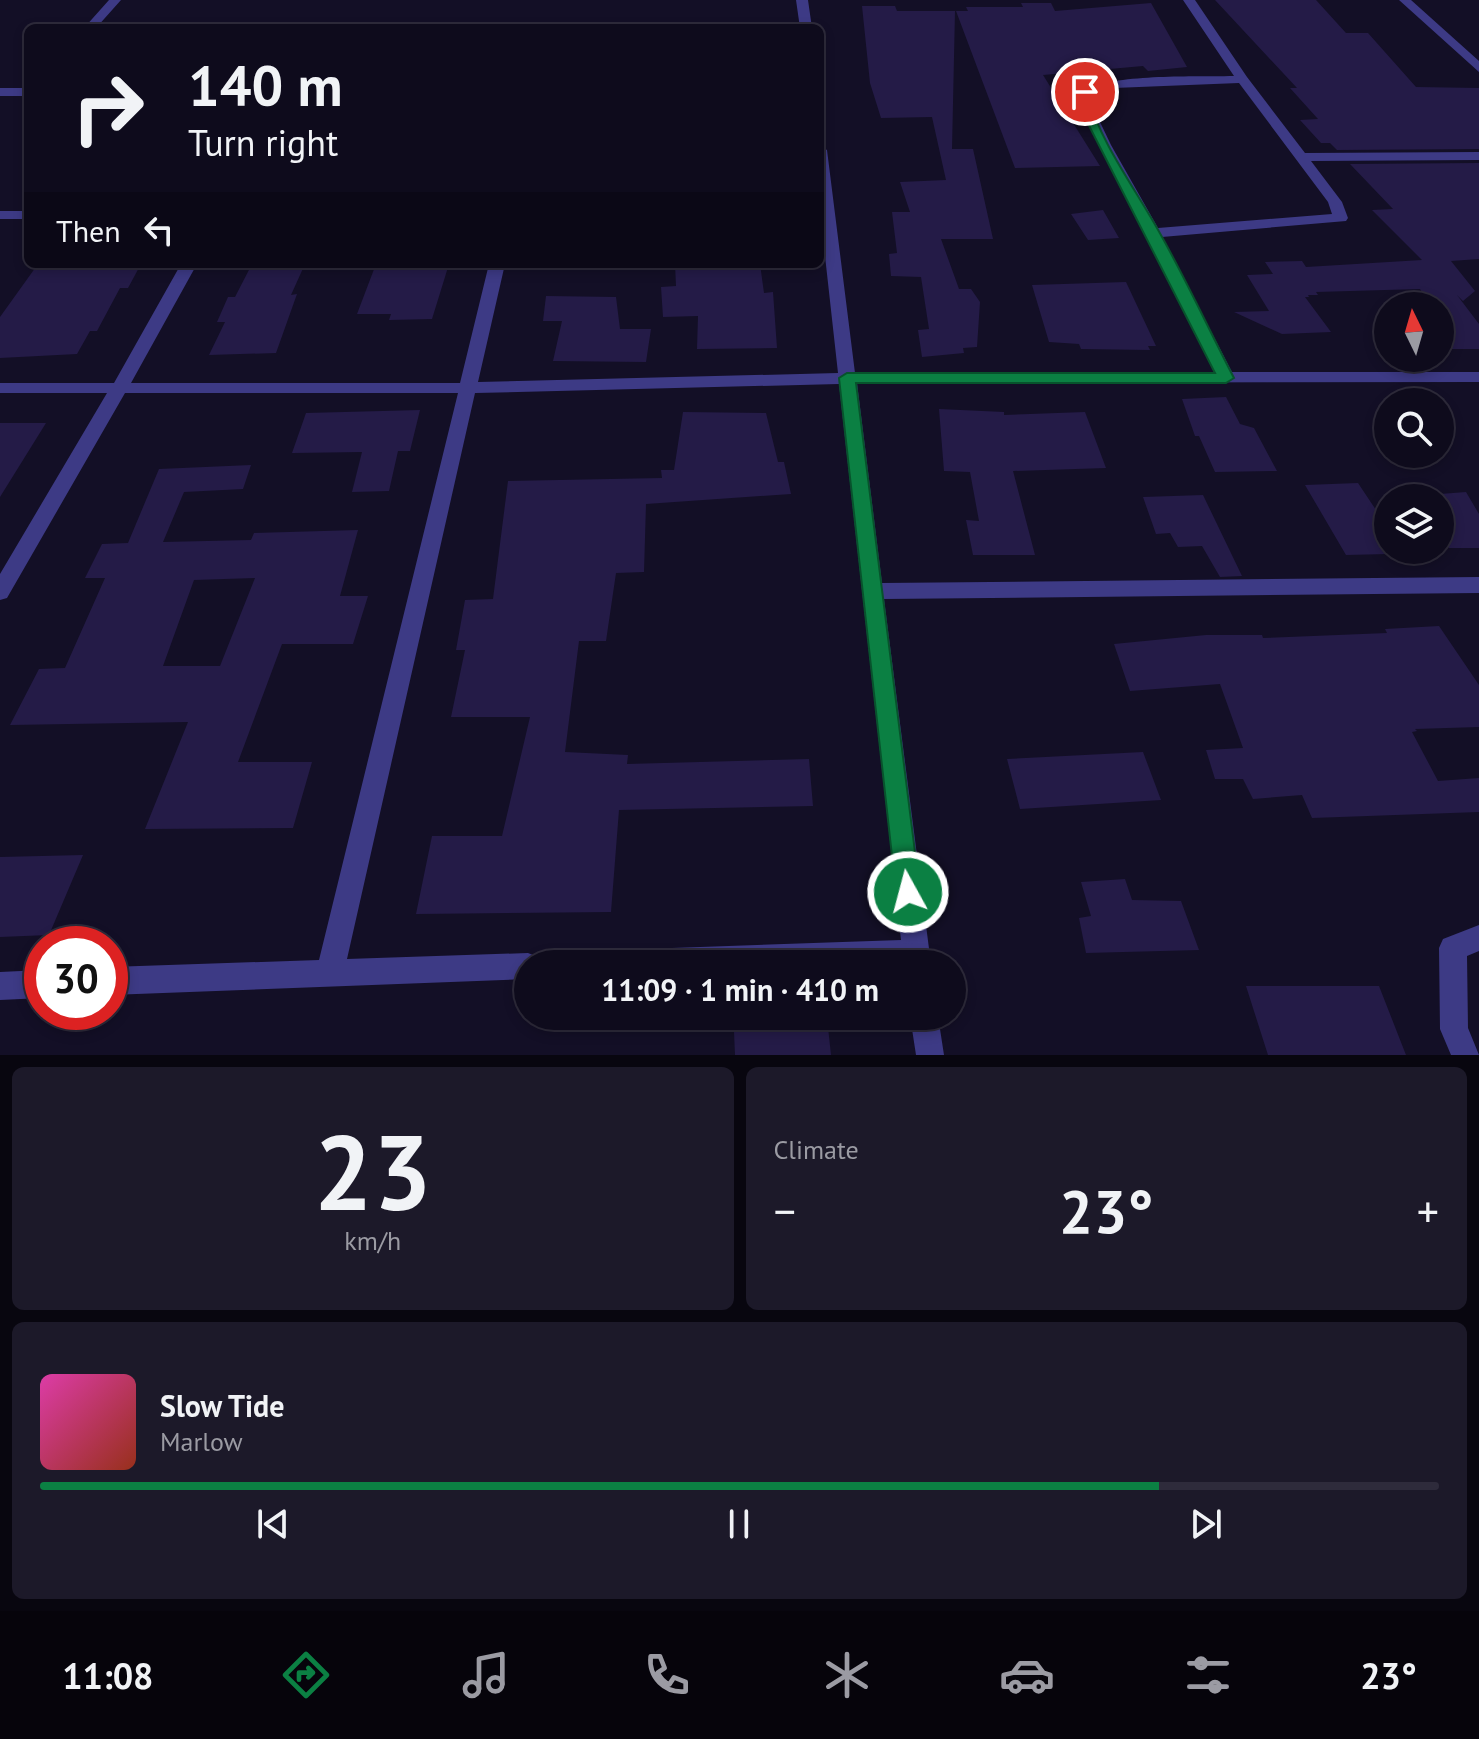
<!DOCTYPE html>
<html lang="en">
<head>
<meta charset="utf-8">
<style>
	body { margin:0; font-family:"PT Sans",sans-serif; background:#1c1929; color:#f1f3f6; height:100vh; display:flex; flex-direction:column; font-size:30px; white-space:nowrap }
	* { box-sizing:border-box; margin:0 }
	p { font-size:26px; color:#9b9ba3 }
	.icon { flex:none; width:44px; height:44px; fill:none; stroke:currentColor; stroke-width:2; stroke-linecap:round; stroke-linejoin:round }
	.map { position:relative; height:1055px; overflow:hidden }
	.panel { display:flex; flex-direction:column; gap:12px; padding:12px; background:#08060f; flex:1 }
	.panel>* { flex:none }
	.top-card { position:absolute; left:24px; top:24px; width:800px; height:244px; border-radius:12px; box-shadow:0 4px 12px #0003,0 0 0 2px #2e2b3b; background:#0e0b1c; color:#f1f3f6; overflow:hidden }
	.needle { width:52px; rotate:355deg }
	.controls { position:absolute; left:1374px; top:292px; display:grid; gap:16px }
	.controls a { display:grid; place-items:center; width:80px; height:80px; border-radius:50%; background:#0e0b1c; box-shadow:0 4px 12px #0003,0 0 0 2px #2e2b3b; font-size:40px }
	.speed { position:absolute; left:24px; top:926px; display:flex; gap:16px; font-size:40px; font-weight:700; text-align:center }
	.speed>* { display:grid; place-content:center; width:104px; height:104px; border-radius:50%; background:#0e0b1c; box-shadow:0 4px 12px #0003,0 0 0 2px #2e2b3b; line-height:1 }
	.speed .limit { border:12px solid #d22; background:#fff; color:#111 }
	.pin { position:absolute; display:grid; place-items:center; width:68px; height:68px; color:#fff; margin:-34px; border:4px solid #fff; border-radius:50%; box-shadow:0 2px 8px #0007 }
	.me { position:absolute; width:88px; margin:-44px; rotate:353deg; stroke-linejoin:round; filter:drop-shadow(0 0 6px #0008) }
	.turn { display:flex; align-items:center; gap:28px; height:168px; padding:0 32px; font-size:36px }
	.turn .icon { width:104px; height:104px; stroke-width:2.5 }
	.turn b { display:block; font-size:56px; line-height:68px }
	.then { display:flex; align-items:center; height:76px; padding:0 32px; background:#0003; gap:16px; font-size:30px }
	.big { font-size:60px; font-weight:700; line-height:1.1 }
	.panel .tile { flex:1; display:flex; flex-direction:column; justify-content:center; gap:12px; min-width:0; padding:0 28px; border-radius:12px; background:#1c1929 }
	.panel .dial { align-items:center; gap:0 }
	.dial b { font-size:104px; line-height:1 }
	.song { display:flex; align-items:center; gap:24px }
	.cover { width:96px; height:96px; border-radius:12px; background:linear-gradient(135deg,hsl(320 70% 55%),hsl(10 70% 35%)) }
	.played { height:8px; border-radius:4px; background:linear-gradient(90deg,#0b8043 80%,#2e2b3b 80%) }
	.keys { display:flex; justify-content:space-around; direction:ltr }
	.heat { display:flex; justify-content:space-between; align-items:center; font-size:44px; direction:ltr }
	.panel .tiles { flex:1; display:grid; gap:12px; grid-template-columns:1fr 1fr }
	.tile:last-child { grid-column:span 2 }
	.trip { position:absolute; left:514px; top:950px; width:452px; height:80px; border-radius:40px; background:#0e0b1c; box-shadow:0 4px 12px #0003,0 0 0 2px #2e2b3b; font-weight:700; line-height:80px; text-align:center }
	.menu { display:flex; height:128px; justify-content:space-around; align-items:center; background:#06040b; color:#9b9ba3 }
	.menu .icon { width:56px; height:56px }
	.menu .active { color:#0b8043 }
	.menu b { font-size:36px; color:#f1f3f6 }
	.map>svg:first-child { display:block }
	.building { fill:#241b47; fill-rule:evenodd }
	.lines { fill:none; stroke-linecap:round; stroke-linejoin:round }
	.street { fill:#3d3a85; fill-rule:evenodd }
	.route { fill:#0b8043; stroke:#07532c; stroke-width:2 }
</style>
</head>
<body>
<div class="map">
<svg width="1479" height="1055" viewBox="0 0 1479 1055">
	<rect width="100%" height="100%" fill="#130f26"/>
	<path class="building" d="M 1215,0 L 1316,0 L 1346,33 L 1368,33 L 1416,87 L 1479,88 L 1479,149 L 1337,150 L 1330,143 L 1321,143 L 1300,120 L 1318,119 L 1290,88 L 1297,88 Z
		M 1021,3 L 1051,3 L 1055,11 L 1151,3 L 1187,67 L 1148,71 L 1143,66 L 1043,75 L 1100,166 L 1015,168 L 956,11 L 968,11 L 966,7 L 1023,7 Z
		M 862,6 L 895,6 L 897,11 L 955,11 L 952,149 L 973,149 L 993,239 L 941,239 L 959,289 L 971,289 L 980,302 L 977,347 L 963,348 L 964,353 L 922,357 L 918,330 L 929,329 L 921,277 L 891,276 L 889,254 L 897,253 L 892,212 L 910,212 L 900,182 L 946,180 L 932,117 L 881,118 L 870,83 Z
		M 1479,163 L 1479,259 L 1451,261 L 1475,291 L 1463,301 L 1457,295 L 1479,324 L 1479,349 L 1450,349 L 1440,336 L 1440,306 L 1431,306 L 1420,289 L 1316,292 L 1318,295 L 1308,295 L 1309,297 L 1305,297 L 1331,332 L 1282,334 L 1234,312 L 1269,311 L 1247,275 L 1273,274 L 1265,262 L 1302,261 L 1306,267 L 1422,260 L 1372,210 L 1393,209 L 1350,164 Z
		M 1103,210 L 1119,238 L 1088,240 L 1071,214 Z
		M 38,264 L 141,264 L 128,288 L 120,288 L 97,331 L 90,331 L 77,354 L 0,358 L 0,317 Z
		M 252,264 L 305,264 L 291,295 L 297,294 L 276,353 L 209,355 L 225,322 L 217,322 L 228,297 L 235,297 Z
		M 376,264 L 449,264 L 432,319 L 389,320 L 391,314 L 357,314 Z
		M 675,264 L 760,264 L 764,293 L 773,292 L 777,348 L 697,349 L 698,316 L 663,317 L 661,287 L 676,286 Z
		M 1126,282 L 1156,346 L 1148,346 L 1150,350 L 1081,349 L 1079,344 L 1049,342 L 1032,285 Z
		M 546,296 L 616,297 L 620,329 L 651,329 L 646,362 L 553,361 L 562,321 L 543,321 Z
		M 1226,397 L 1240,424 L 1254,428 L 1277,471 L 1215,472 L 1199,436 L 1195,436 L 1182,399 Z
		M 939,409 L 1004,412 L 1004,415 L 1085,412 L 1106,468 L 1013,471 L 1035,555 L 973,555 L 966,520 L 979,521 L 970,472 L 944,471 Z
		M 420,410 L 410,451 L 398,451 L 389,491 L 352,492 L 362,452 L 292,453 L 306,413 Z
		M 683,412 L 766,413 L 778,462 L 784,462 L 791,494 L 646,504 L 644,572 L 616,573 L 606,641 L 579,641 L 565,752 L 628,755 L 627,764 L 809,759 L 813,806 L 619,810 L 611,912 L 416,914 L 432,836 L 502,836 L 530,717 L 451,717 L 465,650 L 456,650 L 465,600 L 493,599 L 508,481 L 662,478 L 661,470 L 674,470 Z
		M 0,423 L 46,423 L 0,497 Z
		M 251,465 L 243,489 L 184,492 L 163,542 L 251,540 L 254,533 L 358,530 L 340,596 L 368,596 L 353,644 L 282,644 L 238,762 L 312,762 L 293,828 L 145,829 L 188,722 L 10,725 L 39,669 L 65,668 L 105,578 L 85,578 L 102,544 L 128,543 L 159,469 ZM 255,578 L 220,666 L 163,666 L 194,580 Z
		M 1358,483 L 1388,528 L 1388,554 L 1346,555 L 1305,485 Z
		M 1466,492 L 1479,514 L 1479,548 L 1449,548 L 1440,534 L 1440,494 Z
		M 1203,495 L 1242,576 L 1220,577 L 1202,546 L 1178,547 L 1170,533 L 1156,534 L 1143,497 Z
		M 1439,626 L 1479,685 L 1479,727 L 1415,729 L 1417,731 L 1412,732 L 1438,781 L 1479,778 L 1479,812 L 1312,818 L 1302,795 L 1253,799 L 1243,779 L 1215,779 L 1206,750 L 1243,748 L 1220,684 L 1130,691 L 1114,644 L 1206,635 L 1262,635 L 1263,638 L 1387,633 L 1385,629 Z
		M 1143,752 L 1161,800 L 1020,809 L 1007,759 Z
		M 83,855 L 49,935 L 0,937 L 0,857 Z
		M 1125,879 L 1132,900 L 1181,901 L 1199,950 L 1086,953 L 1079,918 L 1091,916 L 1081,882 Z
		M 1246,986 L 1379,986 L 1406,1055 L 1268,1055 Z
		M 828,1027 L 831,1055 L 735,1055 L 734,1032 Z"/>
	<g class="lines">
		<path class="street" d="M 109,0 L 121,0 L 96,28 L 84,28 Z
			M 796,0 L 808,0 L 812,28 L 800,28 Z
			M 1183,0 L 1195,0 L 1247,77 L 1305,153 L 1479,152 L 1479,160 L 1311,161 L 1342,202 L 1348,218 L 1346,221 L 1162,237 L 1232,372 L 1479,372 L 1479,382 L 857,383 L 882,583 L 1479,577 L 1479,593 L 884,599 L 931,964 L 573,964 L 577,955 L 587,951 L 901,940 L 839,384 L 475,393 L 347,959 L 528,953 L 538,957 L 541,964 L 528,964 L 528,979 L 110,995 L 110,967 L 319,960 L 458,393 L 125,393 L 7,598 L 0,600 L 0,574 L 107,393 L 0,393 L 0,383 L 114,383 L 181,264 L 197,264 L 131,383 L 460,383 L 489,264 L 505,264 L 478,382 L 838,373 L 820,211 L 820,146 L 827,150 L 855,373 L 1214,372 L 1076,97 C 1094,72 1200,77 1234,76 ZM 1239,83 L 1328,202 L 1332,214 L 1158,228 L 1111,145 L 1088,97 L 1096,91 L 1114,88 Z
			M 1399,0 L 1411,0 L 1479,61 L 1479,72 Z
			M 0,88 L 28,88 L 28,96 L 0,96 Z
			M 0,211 L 28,211 L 28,219 L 0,219 Z
			M 1479,925 L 1479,951 L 1467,956 L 1468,1028 L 1479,1055 L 1451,1055 L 1440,1029 L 1439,948 L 1443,939 Z
			M 42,970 L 42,998 L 0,1000 L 0,972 Z
			M 910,1016 L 938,1016 L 944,1055 L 916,1055 Z"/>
	</g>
	<path class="route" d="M 1085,88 L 1091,92 L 1088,97 C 1101,143 1134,187 1157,228 C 1185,277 1208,328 1234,378 L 1226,383 L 856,383 L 920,892 L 917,900 L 908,903 L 900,900 L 896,892 L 839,378 L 847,373 L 1215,373 L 1079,106 L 1076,97 Z"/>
</svg>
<div class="controls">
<a><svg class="needle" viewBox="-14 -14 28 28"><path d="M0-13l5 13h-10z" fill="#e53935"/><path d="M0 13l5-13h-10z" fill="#9b9ba3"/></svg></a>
<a><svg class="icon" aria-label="search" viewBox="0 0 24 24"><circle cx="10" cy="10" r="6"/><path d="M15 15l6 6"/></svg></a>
<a><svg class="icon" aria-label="layers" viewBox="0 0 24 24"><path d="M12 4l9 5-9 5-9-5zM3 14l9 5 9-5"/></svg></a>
</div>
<div class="speed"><div class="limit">30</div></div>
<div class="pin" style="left:1085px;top:92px;background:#d93025"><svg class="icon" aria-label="arrive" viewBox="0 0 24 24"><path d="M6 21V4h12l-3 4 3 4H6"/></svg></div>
<svg class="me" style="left:908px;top:892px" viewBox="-20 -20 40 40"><circle r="17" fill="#0b8043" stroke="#fff" stroke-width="3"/><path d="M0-11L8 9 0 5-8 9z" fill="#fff"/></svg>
<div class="trip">11:09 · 1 min · 410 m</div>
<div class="top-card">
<div class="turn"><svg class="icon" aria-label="right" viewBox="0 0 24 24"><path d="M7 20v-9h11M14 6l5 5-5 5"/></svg><div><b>140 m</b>Turn right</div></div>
<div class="then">Then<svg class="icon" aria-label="left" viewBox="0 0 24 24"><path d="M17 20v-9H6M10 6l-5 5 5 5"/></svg></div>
</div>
</div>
<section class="panel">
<div class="tiles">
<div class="tile dial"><b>23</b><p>km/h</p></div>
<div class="tile"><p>Climate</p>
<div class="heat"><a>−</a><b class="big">23°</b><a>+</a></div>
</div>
<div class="tile">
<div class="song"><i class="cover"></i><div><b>Slow Tide</b><p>Marlow</p></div></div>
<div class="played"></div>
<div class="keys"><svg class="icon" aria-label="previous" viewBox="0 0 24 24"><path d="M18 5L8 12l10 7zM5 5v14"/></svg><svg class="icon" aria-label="pause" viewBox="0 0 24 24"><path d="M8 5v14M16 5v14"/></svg><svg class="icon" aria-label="next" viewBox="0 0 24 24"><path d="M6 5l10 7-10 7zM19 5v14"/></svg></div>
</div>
</div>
</section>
<nav class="menu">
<b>11:08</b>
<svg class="icon active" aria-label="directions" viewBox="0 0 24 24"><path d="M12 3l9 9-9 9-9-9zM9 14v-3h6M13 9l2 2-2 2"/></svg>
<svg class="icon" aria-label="music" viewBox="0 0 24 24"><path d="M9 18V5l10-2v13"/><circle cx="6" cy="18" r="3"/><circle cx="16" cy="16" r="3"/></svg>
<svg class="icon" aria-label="phone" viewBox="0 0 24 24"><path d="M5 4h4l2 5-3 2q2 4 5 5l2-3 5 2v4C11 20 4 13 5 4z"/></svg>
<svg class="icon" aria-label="climate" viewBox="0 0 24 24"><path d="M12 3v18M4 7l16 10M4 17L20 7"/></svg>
<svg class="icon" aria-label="car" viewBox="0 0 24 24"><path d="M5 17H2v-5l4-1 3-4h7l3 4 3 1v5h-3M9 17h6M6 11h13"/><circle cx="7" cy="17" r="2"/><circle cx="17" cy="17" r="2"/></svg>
<svg class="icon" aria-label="filters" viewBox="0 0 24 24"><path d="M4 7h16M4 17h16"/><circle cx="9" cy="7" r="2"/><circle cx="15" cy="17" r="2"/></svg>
<b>23°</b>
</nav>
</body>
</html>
